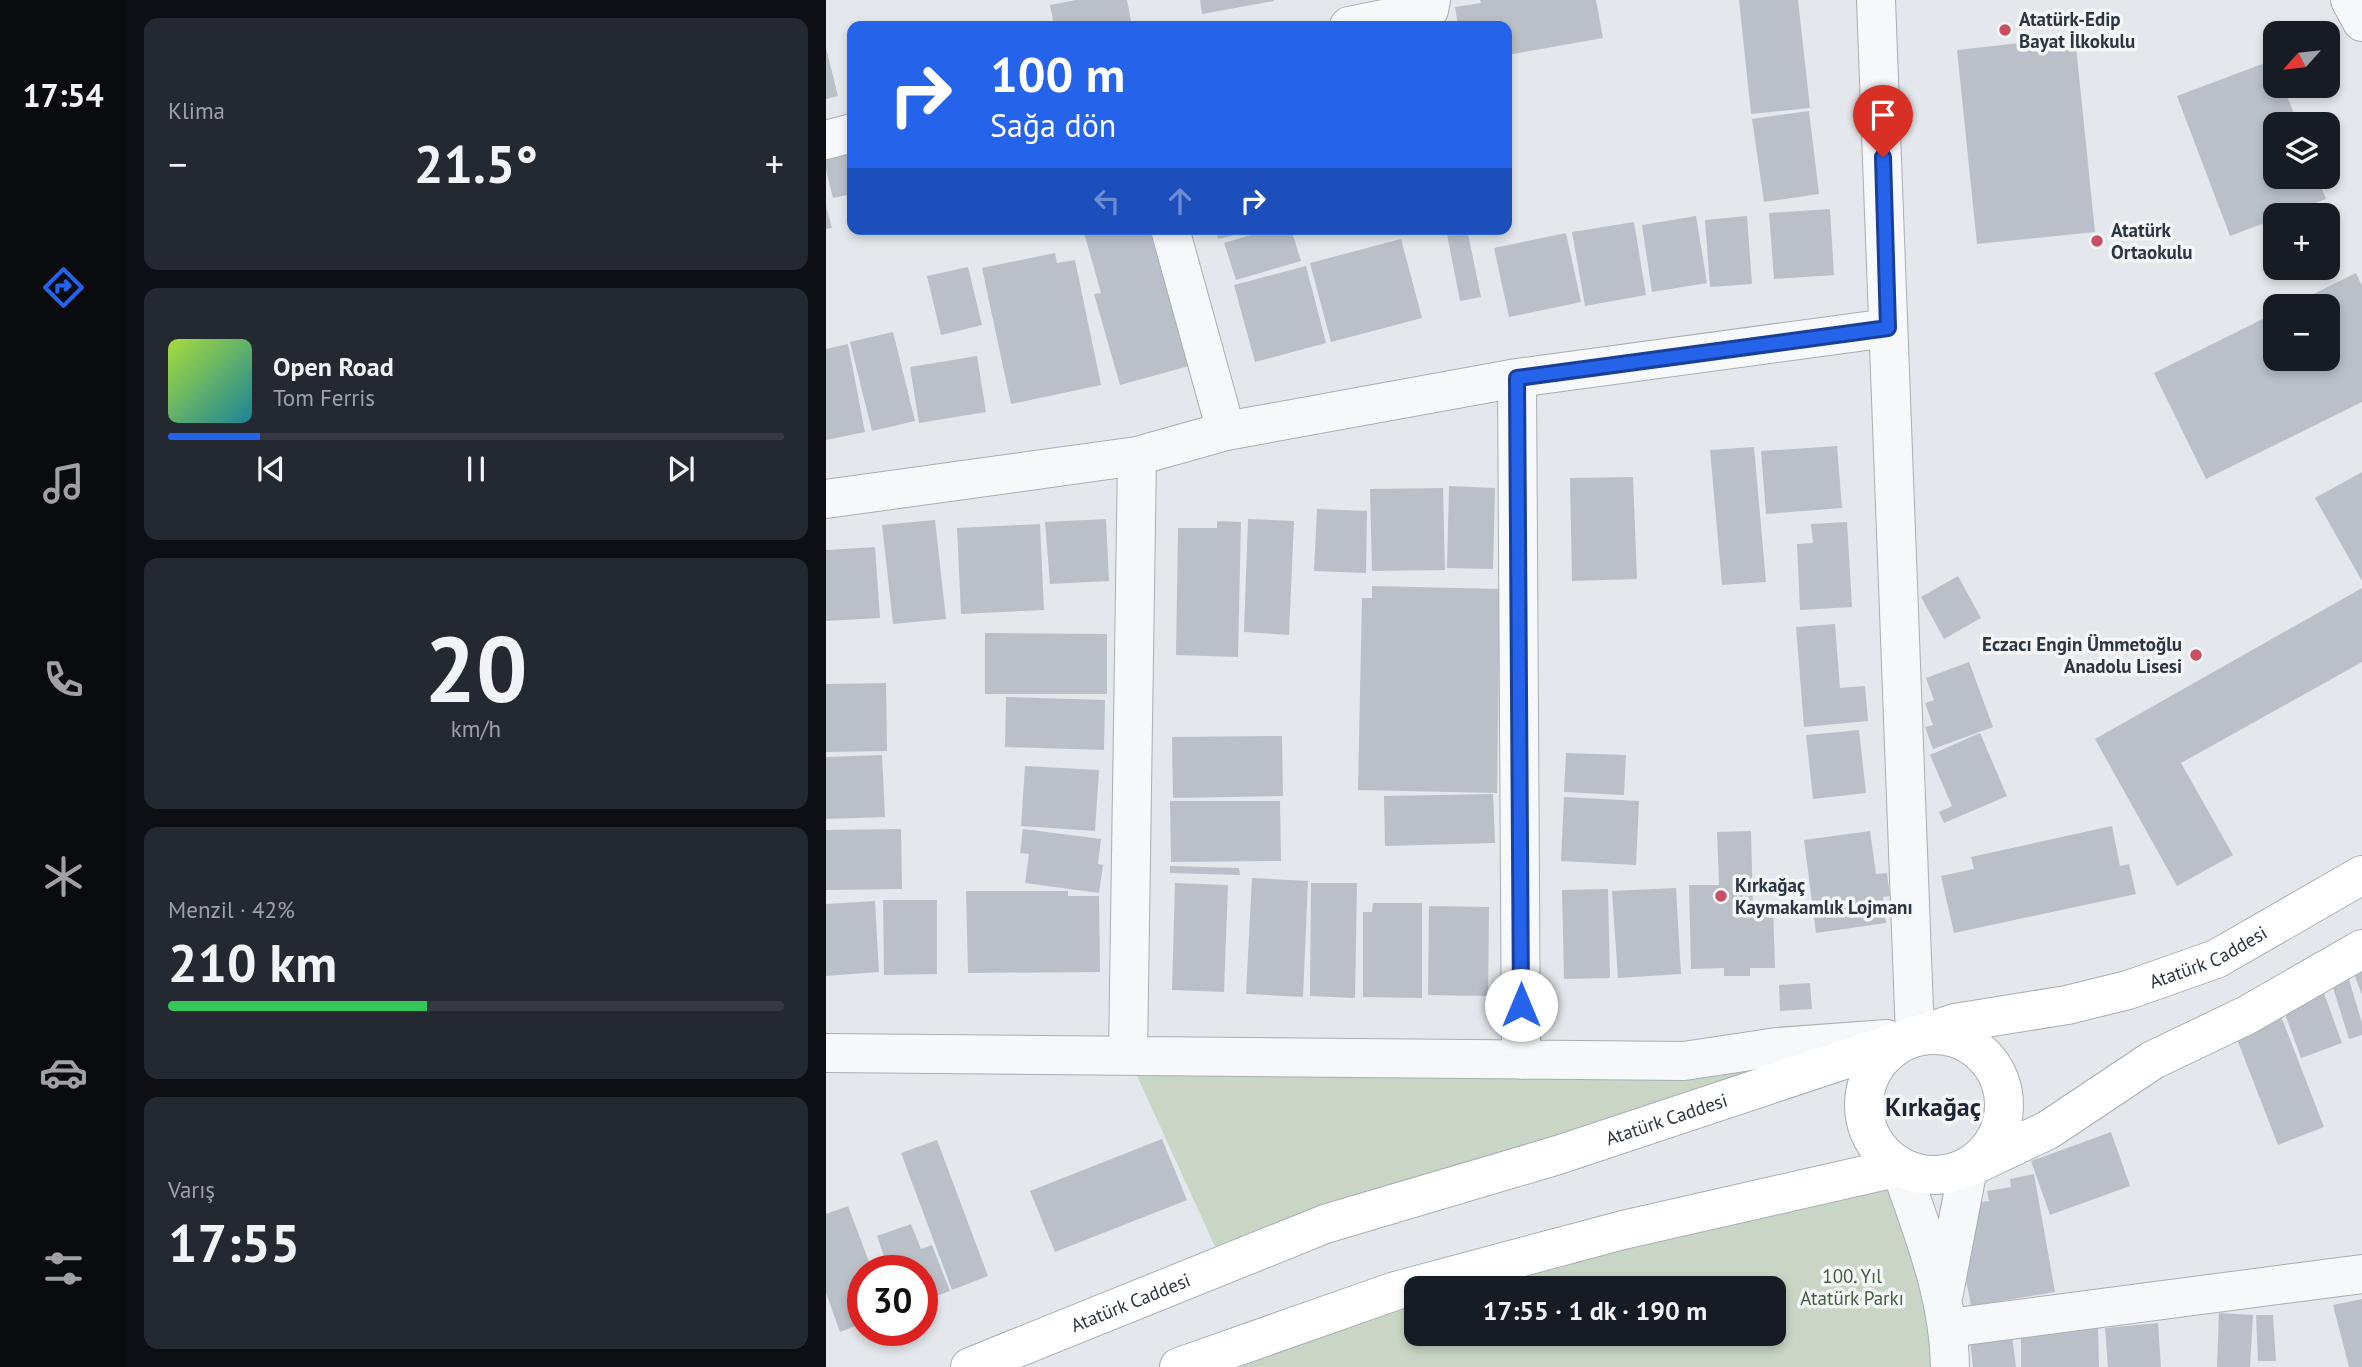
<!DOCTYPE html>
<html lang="tr">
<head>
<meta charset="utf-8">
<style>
	body { margin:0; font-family:"PT Sans",sans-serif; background:#242831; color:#f1f3f6; height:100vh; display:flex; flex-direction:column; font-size:26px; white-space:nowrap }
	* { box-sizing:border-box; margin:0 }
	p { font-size:23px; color:#9ea1a6 }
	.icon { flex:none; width:38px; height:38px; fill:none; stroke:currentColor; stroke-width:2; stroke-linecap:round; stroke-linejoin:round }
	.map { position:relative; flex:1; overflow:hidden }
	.panel { display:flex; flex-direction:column; gap:18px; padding:18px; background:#0d0f14; width:700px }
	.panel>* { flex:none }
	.top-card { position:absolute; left:21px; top:21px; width:665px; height:214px; border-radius:14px; box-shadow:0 4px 10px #0003; background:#2563eb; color:#fff; overflow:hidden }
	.needle { width:46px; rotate:243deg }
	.tools { position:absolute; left:1437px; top:21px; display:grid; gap:14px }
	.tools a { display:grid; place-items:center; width:77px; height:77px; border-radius:14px; background:#171b24; box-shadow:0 4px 10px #0003; font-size:35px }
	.speed { position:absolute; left:21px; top:1255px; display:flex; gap:14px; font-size:35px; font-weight:700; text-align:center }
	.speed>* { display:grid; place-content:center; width:91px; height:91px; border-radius:50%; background:#171b24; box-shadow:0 4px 10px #0003; line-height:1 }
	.speed .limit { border:10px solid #d22; background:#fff; color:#111 }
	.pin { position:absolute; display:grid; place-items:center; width:60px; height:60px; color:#fff; margin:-72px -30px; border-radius:50% 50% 50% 0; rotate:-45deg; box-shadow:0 0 7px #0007 }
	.pin .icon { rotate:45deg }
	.me { position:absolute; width:77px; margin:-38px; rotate:0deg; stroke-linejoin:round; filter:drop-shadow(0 0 5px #0008) }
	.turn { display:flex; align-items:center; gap:24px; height:147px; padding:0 28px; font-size:32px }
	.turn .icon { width:91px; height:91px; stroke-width:2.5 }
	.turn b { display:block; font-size:49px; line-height:60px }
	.lanes { display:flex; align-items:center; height:66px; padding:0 28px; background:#0003; justify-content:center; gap:35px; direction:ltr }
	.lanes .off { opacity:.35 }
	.big { font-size:52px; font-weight:700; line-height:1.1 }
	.panel .tile { flex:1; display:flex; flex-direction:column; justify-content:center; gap:10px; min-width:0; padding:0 24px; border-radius:14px; background:#242831 }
	.panel .dial { align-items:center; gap:0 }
	.dial b { font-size:91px; line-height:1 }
	.song { display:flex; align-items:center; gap:21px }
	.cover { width:84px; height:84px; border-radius:10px; background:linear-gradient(135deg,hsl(80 70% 55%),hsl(190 70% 35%)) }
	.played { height:7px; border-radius:4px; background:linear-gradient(90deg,#2563eb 15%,#363941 15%) }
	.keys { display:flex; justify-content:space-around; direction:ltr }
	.heat { display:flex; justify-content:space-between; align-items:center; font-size:38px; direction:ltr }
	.charge { height:10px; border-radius:5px; background:linear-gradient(90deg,#34c759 42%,#363941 0) }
	.trip { position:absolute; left:578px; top:1276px; width:382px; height:70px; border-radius:14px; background:#171b24; box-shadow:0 4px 10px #0003; font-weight:700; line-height:70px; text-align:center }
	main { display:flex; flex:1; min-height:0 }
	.menu { display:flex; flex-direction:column; width:126px; justify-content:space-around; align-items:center; background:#090b0e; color:#9ea1a6 }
	.menu .icon { width:49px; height:49px }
	.menu .on { color:#2563eb }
	.menu b { font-size:32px; color:#f1f3f6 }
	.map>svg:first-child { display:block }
	.green { fill:#c9d5c5 }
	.building { fill:#bbc0c8 }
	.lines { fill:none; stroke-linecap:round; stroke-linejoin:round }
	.minor-casing { stroke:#a9aeb5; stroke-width:40 }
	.tertiary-casing { stroke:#a9aeb5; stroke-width:40 }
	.secondary-casing { stroke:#a9aeb5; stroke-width:40 }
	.minor { stroke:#f7f8f9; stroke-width:38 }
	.tertiary { stroke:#f7f8f9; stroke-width:38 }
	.secondary { stroke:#fff; stroke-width:38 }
	.route-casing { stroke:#184099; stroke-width:18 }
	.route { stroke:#2563eb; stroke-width:12 }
	.poi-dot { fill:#c95063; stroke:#f4f6f8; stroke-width:2.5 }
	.labels { text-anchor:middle; stroke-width:7; stroke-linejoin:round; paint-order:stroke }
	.poi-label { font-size:19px; font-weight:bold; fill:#2c3543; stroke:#f4f6f8; text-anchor:start }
	.street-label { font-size:19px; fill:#2c3543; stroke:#f4f6f8 }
	.park-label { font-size:19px; fill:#415e3a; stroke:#f4f6f8 }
	.district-label { font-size:26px; font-weight:bold; fill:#1e2634; stroke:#f4f6f8 }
</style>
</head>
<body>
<main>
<nav class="menu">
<b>17:54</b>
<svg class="icon on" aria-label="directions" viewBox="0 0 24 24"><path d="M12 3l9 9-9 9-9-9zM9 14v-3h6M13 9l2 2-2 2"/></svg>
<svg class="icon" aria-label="music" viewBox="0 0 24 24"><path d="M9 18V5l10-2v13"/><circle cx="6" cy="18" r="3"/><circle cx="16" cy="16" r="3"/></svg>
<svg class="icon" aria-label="phone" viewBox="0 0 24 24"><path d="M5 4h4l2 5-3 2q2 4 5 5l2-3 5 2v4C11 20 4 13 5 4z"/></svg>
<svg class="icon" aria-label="climate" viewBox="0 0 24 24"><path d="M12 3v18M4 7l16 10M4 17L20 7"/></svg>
<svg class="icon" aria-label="car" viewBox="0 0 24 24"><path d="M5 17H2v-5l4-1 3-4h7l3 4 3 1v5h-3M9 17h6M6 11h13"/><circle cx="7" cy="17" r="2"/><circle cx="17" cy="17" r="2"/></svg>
<svg class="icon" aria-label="filters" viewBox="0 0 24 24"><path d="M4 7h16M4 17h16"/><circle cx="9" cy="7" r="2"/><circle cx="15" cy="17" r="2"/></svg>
</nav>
<section class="panel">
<div class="tile"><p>Klima</p>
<div class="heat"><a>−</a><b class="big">21.5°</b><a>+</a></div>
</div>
<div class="tile">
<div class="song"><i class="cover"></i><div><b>Open Road</b><p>Tom Ferris</p></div></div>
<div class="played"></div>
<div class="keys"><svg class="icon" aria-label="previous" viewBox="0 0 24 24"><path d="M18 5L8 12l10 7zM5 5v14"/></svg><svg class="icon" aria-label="pause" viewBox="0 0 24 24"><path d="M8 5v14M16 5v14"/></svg><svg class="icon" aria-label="next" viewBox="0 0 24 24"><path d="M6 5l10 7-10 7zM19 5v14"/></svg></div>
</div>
<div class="tile dial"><b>20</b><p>km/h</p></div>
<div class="tile"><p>Menzil · 42%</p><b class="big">210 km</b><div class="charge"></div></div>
<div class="tile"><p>Varış</p><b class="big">17:55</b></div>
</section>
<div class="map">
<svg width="1536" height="1367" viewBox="0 0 1536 1367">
	<rect width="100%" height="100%" fill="#e4e7eb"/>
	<path class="green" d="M 1089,1037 L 397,1264 L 302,1056 Z
		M 1072,1171 L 1117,1367 L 364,1367 L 590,1289 L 590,1334 L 947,1334 L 947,1288 L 592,1288 Z"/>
	<path class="building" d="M 250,0 L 301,0 L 306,26 L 228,26 L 224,5 Z
		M 374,0 L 448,0 L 448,1 L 376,14 Z
		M 654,0 L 770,0 L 777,38 L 681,55 L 681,26 L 632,26 L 629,7 L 655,3 Z
		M 913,0 L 972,0 L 984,108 L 925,114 Z
		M 1249,37 L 1269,232 L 1151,244 L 1131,50 Z
		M 0,48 L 12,96 L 0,99 Z
		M 1447,60 L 1449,86 L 1457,86 L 1472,124 L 1449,124 L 1449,177 L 1491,177 L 1500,199 L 1458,215 L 1449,215 L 1449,219 L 1404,236 L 1351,96 Z
		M 983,111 L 993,194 L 938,202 L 926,119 Z
		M 26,142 L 26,194 L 7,198 L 0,170 L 0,149 Z
		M 0,206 L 6,228 L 0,229 Z
		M 1004,209 L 1008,275 L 948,279 L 943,213 Z
		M 870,216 L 881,283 L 826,292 L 816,225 Z
		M 921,216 L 926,284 L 884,287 L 879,220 Z
		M 808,222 L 820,295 L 759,306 L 746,232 Z
		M 257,229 L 323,229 L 363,366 L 294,385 L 268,294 L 275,293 Z
		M 390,229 L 428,229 L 428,230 L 392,239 Z
		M 445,229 L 465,229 L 475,261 L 410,280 L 398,243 Z
		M 620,229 L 641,229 L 655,297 L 634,301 Z
		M 740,233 L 755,302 L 683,317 L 668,248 Z
		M 575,239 L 596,318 L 505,342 L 484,263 Z
		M 229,253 L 231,263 L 249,260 L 275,385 L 185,404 L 156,268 Z
		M 480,266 L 500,343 L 429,362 L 408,285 Z
		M 142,267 L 156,325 L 115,335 L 101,276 Z
		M 1530,273 L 1536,286 L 1536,402 L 1380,479 L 1328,373 L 1449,313 L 1449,359 L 1502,359 L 1502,306 L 1463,306 Z
		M 67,332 L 89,421 L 46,431 L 24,342 Z
		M 22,344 L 39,432 L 0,440 L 0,349 Z
		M 151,356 L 160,412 L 93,423 L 84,367 Z
		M 1011,446 L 1016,508 L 940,514 L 935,451 Z
		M 928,447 L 940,582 L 896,585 L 884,450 Z
		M 1536,472 L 1536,581 L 1489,498 Z
		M 807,477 L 811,579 L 746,581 L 744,478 Z
		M 623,486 L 669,488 L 667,569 L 621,568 Z
		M 617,488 L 619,570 L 546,571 L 544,489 Z
		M 491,509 L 541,511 L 540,573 L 488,571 Z
		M 280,519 L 283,581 L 224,584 L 219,522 Z
		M 422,519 L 468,521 L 463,635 L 418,632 Z
		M 109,520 L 120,619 L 67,624 L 56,525 Z
		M 391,521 L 415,522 L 412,657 L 350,655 L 352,528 L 391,528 Z
		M 1021,522 L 1026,607 L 974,610 L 971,544 L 987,543 L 985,524 Z
		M 214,524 L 218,610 L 135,614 L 131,528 Z
		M 49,547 L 54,618 L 0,621 L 0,550 Z
		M 1132,576 L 1155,618 L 1118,639 L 1095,597 Z
		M 546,586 L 674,589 L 671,793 L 532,790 L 536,598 L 546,598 Z
		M 1536,588 L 1536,662 L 1355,763 L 1407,855 L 1351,886 L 1269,739 Z
		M 1009,624 L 1014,688 L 1039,686 L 1042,721 L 978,727 L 970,627 Z
		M 159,633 L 281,634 L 281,694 L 159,694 Z
		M 1143,662 L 1167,727 L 1107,749 L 1099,727 L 1107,725 L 1099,703 L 1108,700 L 1100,678 Z
		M 60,683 L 61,751 L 0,752 L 0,684 Z
		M 180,697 L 279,700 L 278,750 L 179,747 Z
		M 1033,730 L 1040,793 L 987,799 L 980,735 Z
		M 1154,733 L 1181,796 L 1118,823 L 1113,812 L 1126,806 L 1104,755 Z
		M 456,736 L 457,796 L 347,798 L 346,737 Z
		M 740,753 L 800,755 L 798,795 L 738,792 Z
		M 56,755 L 59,817 L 0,819 L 0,757 Z
		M 199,766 L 273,770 L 269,831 L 195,826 Z
		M 667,794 L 669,843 L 559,846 L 558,796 Z
		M 738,797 L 813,801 L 810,865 L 735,861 Z
		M 344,801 L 454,801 L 455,861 L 345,862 Z
		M 1286,826 L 1294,866 L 1303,864 L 1310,894 L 1128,933 L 1115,876 L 1148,869 L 1145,857 Z
		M 75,829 L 76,889 L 0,890 L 0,830 Z
		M 197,829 L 275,839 L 272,864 L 277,865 L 273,893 L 199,883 L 203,854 L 194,853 Z
		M 925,831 L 927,908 L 947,907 L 949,968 L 924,968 L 924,976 L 898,976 L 898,968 L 865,969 L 863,885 L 893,885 L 891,832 Z
		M 1044,831 L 1050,874 L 1061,873 L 1064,896 L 1057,897 L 1060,923 L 990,933 L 978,840 Z
		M 344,866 L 413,868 L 414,875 L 344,873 Z
		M 426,878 L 482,881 L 477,997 L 420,994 Z
		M 349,883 L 402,885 L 398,992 L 346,990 Z
		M 485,883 L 531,883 L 529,998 L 484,996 Z
		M 850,888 L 855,974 L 792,978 L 786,891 Z
		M 782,889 L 784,978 L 738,979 L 736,890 Z
		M 140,891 L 242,891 L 242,896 L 273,896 L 274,972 L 142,973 Z
		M 57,900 L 111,900 L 111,974 L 58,975 Z
		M 49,901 L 53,972 L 0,976 L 0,904 Z
		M 547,903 L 596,903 L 596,998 L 537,997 L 537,912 L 546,912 Z
		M 603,906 L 663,907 L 662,996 L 602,995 Z
		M 1536,968 L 1536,995 L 1527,971 Z
		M 1522,976 L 1536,1023 L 1536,1035 L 1523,1039 L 1505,981 Z
		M 984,983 L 986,1009 L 954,1011 L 953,985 Z
		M 1496,988 L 1516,1043 L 1475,1058 L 1455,1003 Z
		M 1453,1011 L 1498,1127 L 1452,1145 L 1407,1029 Z
		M 1285,1132 L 1304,1186 L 1224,1215 L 1205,1161 Z
		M 336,1139 L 361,1200 L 229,1252 L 204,1191 Z
		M 111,1140 L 162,1276 L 126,1290 L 75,1153 Z
		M 1208,1174 L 1229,1292 L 1145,1306 L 1134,1247 L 1137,1205 L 1163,1201 L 1161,1191 L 1185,1187 L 1184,1179 Z
		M 22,1206 L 45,1267 L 60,1262 L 51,1236 L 85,1224 L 95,1249 L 106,1245 L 124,1291 L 96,1301 L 96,1270 L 37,1270 L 37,1323 L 14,1332 L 0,1293 L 0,1214 Z
		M 1536,1299 L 1536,1367 L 1523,1367 L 1507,1305 Z
		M 1393,1313 L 1427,1315 L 1424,1367 L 1391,1367 Z
		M 1430,1315 L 1447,1315 L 1450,1361 L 1432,1361 Z
		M 1332,1323 L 1335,1367 L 1282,1367 L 1279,1328 Z
		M 1272,1326 L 1273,1367 L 1195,1367 L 1195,1333 Z
		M 1186,1336 L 1190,1367 L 1147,1367 L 1144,1341 Z"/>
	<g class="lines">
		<defs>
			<path id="minor" d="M 523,26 L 603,10 L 605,0
				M 0,140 L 26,133
				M 344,229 L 400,431
				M 691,378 L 695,1060
				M 0,499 L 311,456 L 400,431 L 691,378 L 1062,328
				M 0,1053 L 858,1061 L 951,1047 L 1061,1039
				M 302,1056 L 311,456"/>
			<path id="tertiary" d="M 1050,0 L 1089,1037
				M 1524,0 L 1536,22
				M 1074,1167 C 1097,1233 1123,1296 1124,1367
				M 1118,1293 L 1142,1168
				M 1123,1328 L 1536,1274"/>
			<g id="secondary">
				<circle cx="1108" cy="1105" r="70"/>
				<path d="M 1142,1168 L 1222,1130 L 1327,1060 L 1421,1015 L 1536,949"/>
				<path id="s1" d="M 144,1367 L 499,1224 L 732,1155 L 1129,1023 L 1241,1005 L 1302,990 L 1390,959 L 1536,875"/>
				<path d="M 353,1367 L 569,1291 L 797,1230 L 1074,1167"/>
			</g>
		</defs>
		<use href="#minor" class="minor-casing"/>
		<use href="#tertiary" class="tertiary-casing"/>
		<use href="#secondary" class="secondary-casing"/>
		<use href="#minor" class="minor"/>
		<use href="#tertiary" class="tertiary"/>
		<use href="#secondary" class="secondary"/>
	</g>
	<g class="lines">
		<defs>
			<path id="route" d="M 695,1005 L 691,378 L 1062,328 L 1057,157"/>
		</defs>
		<use href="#route" class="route-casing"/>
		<use href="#route" class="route"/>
	</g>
	<g class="poi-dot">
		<circle cx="1179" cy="30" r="7"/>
		<circle cx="1271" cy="241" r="7"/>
		<circle cx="1370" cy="655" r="7"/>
		<circle cx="895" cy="896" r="7"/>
	</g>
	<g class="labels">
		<g class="poi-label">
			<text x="1193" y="26">Atatürk-Edip<tspan x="1193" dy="22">Bayat İlkokulu</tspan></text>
			<text x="1285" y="237">Atatürk<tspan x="1285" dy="22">Ortaokulu</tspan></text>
			<text x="1356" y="651" text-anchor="end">Eczacı Engin Ümmetoğlu<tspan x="1356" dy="22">Anadolu Lisesi</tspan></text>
			<text x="909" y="892">Kırkağaç<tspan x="909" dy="22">Kaymakamlık Lojmanı</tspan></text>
		</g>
		<g class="street-label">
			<text dy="7" stroke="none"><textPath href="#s1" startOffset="1307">Atatürk Caddesi</textPath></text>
			<text dy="7" stroke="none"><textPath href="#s1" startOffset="740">Atatürk Caddesi</textPath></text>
			<text dy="7" stroke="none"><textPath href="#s1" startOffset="173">Atatürk Caddesi</textPath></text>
		</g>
		<g class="park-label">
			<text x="1026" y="1283">100. Yıl<tspan x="1026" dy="22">Atatürk Parkı</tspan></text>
		</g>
		<g class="district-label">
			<text x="1107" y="1116">Kırkağaç</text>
		</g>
	</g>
</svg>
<div class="tools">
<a><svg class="needle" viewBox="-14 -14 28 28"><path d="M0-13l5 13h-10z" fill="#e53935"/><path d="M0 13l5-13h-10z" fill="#9ea1a6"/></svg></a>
<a><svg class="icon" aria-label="layers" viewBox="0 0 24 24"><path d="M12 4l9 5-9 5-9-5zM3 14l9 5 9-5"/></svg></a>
<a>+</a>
<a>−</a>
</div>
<div class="speed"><div class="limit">30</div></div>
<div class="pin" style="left:1057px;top:157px;background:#d93025"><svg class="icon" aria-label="arrive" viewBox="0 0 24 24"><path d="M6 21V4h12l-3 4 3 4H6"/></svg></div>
<svg class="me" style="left:695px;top:1005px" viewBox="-20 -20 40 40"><circle r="19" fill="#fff"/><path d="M0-13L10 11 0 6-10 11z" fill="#2563eb"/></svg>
<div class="trip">17:55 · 1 dk · 190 m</div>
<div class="top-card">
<div class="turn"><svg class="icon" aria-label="right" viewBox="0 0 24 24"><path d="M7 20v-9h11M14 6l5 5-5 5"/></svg><div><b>100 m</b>Sağa dön</div></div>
<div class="lanes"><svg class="icon off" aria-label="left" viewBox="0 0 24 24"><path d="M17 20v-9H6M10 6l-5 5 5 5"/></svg><svg class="icon off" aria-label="ahead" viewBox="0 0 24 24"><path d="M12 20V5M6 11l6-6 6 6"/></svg><svg class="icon" aria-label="right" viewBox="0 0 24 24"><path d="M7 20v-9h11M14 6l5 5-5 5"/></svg></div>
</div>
</div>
</main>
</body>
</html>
